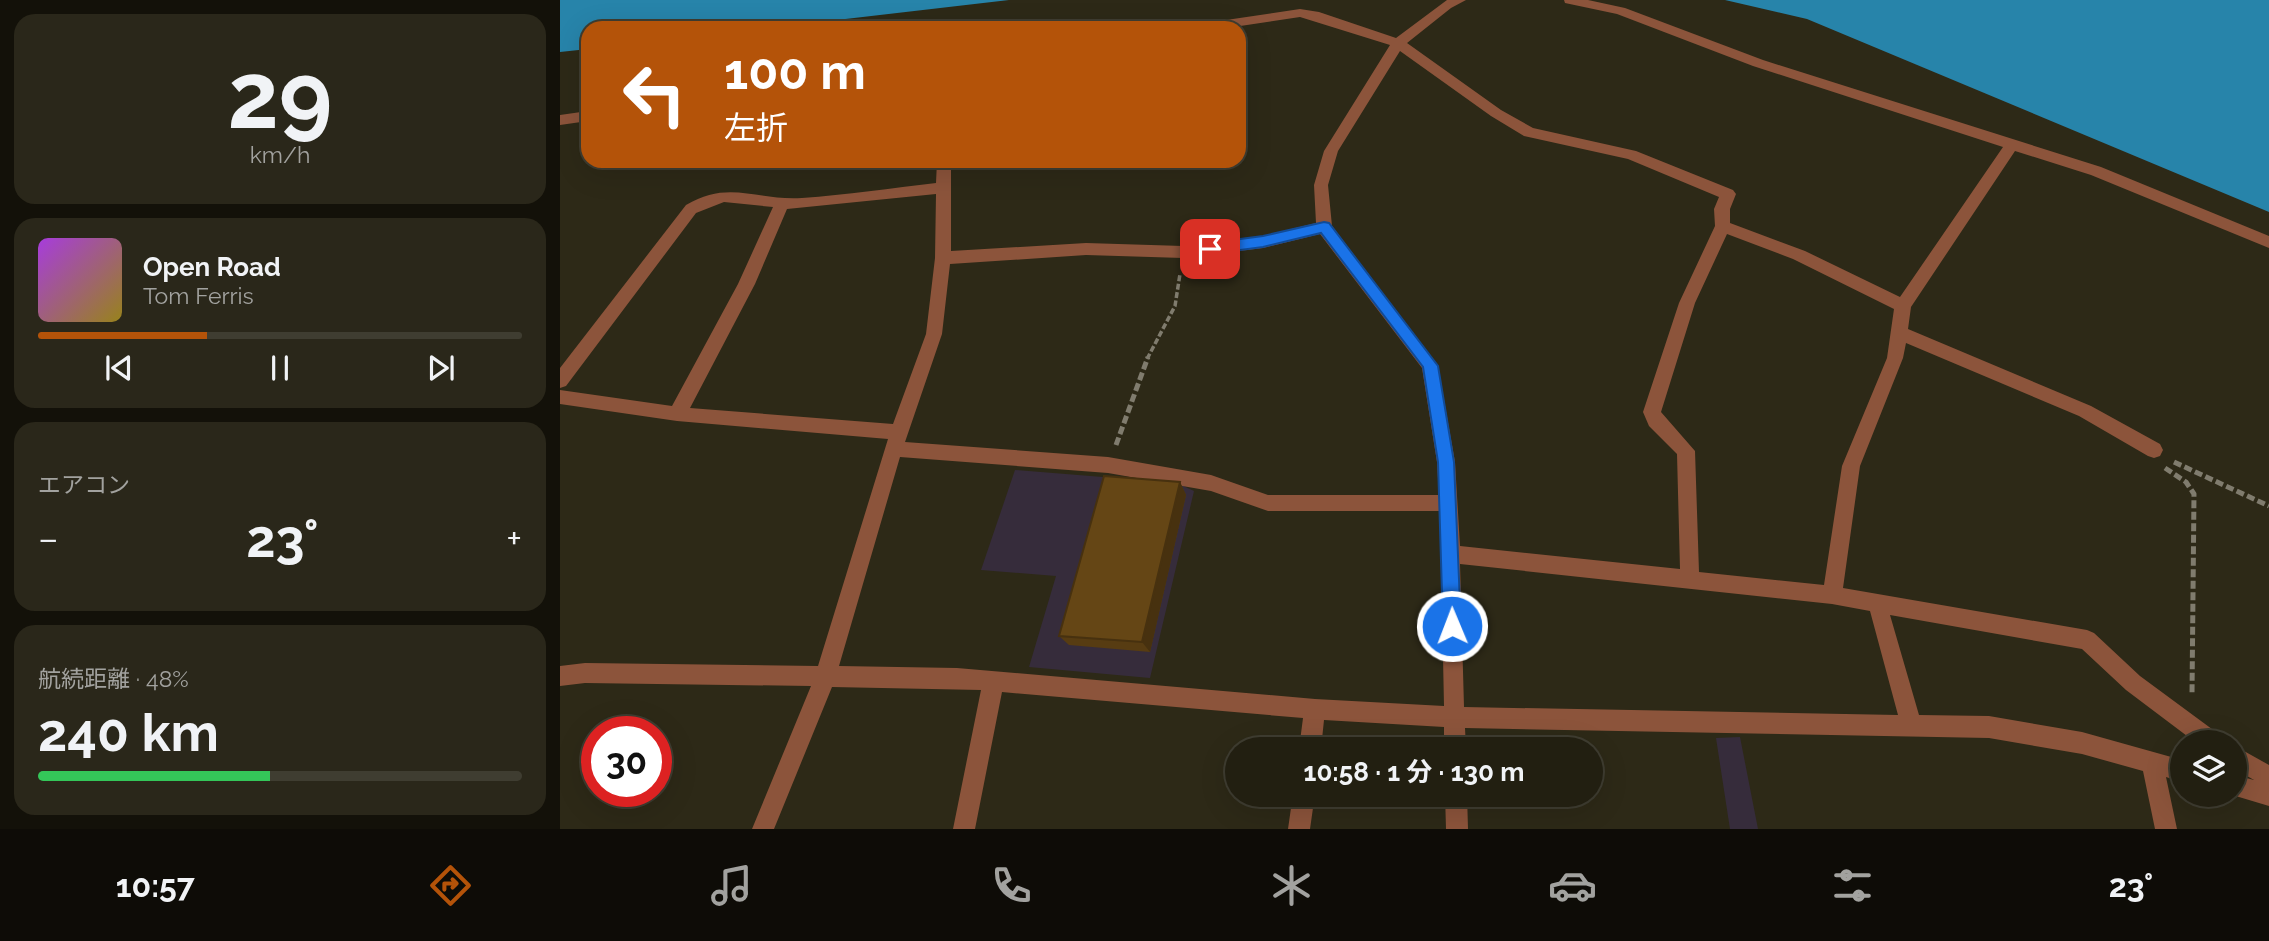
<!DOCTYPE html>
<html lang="ja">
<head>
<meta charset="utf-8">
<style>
	body { margin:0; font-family:Raleway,"Noto Sans JP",sans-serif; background:#2a271a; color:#f1f3f6; height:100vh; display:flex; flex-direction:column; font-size:26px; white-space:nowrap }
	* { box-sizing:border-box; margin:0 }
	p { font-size:23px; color:#a2a29f }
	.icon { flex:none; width:38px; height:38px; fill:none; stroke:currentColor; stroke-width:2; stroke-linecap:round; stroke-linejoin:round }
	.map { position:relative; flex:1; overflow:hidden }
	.details { display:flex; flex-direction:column; gap:14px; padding:14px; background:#131109; width:560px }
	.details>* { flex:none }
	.hud { position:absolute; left:21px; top:21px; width:665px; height:147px; border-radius:21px; box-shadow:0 7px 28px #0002,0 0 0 2px #3f3d31; background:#b45309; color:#fff; overflow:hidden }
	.controls { position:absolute; left:1610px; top:730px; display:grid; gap:14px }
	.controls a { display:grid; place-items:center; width:77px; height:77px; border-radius:50%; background:#221f11; box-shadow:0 7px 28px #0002,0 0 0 2px #3f3d31; font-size:35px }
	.speed { position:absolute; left:21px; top:716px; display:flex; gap:14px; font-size:35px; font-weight:700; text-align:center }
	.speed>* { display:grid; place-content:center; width:91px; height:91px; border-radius:50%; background:#221f11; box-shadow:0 7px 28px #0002,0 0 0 2px #3f3d31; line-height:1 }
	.speed .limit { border:10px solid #d22; background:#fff; color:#111 }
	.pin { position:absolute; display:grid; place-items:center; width:60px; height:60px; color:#fff; margin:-30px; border-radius:14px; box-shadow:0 4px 10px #0006 }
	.me { position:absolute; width:77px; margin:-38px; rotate:359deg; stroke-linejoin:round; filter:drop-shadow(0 0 5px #0008) }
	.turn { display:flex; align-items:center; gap:24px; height:147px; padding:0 28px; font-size:32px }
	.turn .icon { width:91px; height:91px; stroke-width:2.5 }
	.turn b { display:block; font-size:49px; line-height:60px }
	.big { font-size:52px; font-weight:700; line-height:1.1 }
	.details .widget { flex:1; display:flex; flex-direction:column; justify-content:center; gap:10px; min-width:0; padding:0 24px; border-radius:21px; background:#2a271a }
	.details .dial { align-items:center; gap:0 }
	.dial b { font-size:91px; line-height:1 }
	.song { display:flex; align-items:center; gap:21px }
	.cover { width:84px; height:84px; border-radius:10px; background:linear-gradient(135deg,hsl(280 70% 55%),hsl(50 70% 35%)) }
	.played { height:7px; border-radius:4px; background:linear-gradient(90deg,#b45309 35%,#3f3d31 35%) }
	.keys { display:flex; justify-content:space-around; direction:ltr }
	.heat { display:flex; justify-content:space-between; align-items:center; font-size:38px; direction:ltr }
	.charge { height:10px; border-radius:5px; background:linear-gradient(90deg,#34c759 48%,#3f3d31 0) }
	.trip { position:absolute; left:665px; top:737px; width:378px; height:70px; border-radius:35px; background:#221f11; box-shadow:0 7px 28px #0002,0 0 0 2px #3f3d31; font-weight:700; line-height:70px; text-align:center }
	.tabs { display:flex; height:112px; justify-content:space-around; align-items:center; background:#0e0c07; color:#a2a29f }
	.tabs .icon { width:49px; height:49px }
	.tabs .current { color:#b45309 }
	.tabs b { font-size:32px; color:#f1f3f6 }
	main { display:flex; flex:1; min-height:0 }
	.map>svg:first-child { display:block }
	.education { fill:#362c3b }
	.water { fill:#2784aa }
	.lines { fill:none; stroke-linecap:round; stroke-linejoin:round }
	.path-far1 { stroke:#807c6e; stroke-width:3.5; stroke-dasharray:6 2.5; stroke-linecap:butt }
	.path { stroke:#807c6e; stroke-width:5; stroke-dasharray:8 3.5; stroke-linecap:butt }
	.minor { fill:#8c543b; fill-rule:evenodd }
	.wall { fill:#573c12 }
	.shaded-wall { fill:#47310f }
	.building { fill:#654615; stroke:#47310f; stroke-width:2 }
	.route { fill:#1a73e8; stroke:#114b97; stroke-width:2 }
</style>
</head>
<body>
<main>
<section class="details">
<div class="widget dial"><b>29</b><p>km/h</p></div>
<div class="widget">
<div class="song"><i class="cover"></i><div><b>Open Road</b><p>Tom Ferris</p></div></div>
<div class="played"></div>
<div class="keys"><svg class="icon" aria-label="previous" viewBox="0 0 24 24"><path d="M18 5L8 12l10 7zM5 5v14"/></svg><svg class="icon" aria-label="pause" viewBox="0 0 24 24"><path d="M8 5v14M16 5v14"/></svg><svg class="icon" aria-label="next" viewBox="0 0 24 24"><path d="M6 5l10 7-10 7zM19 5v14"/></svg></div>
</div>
<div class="widget"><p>エアコン</p>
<div class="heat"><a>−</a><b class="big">23°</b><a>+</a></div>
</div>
<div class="widget"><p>航続距離 · 48%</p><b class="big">240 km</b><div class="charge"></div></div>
</section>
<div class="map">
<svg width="1709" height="829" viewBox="0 0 1709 829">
	<rect width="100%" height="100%" fill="#2d2917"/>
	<path class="education" d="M 455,470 L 617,483 L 634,491 L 590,678 L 469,667 L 496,576 L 421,570 Z
		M 1180,737 L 1198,829 L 1170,829 L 1156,738 Z"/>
	<path class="water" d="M 0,0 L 449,0 L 208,28 L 28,28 L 28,49 L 0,52 Z
		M 1165,0 L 1709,0 L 1709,212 L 1247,19 Z"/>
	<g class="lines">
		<path class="path-far1" d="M 587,359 L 615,306 L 620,274"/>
		<path class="path" d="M 556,445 L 588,357
			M 1614,462 L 1709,506
			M 1605,468 L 1626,482 L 1634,494 L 1632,694"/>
		<path class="minor" d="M 887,0 L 906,0 L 891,8 L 847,43 L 941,110 L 973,128 L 1076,151 L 1173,190 L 1176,194 L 1170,209 L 1170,223 L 1245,251 L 1340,297 L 1443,147 L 1193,66 L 1057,14 L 1005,3 L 1004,0 L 1028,0 L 1065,8 L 1203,60 L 1541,167 L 1709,236 L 1709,248 L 1531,175 L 1455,151 L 1351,307 L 1348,329 L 1531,406 L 1600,444 L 1603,450 L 1600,456 L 1594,458 L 1588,456 L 1519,416 L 1346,343 L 1343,358 L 1300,466 L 1283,588 L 1527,630 L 1534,633 L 1580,676 L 1660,735 L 1664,742 L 1635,742 L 1566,690 L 1522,649 L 1330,615 L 1359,715 L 1429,716 L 1522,732 L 1622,760 L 1622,782 L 1606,777 L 1617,829 L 1595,829 L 1583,771 L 1522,754 L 1429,738 L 905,728 L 906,749 L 884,749 L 884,727 L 764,720 L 761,749 L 739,749 L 743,718 L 442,692 L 415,829 L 393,829 L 421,690 L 272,687 L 214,829 L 192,829 L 251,686 L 25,683 L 0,686 L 0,666 L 25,663 L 258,666 L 328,439 L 117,421 L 0,404 L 0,390 L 112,406 L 178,284 L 213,207 L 164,202 L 136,213 L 6,386 L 0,388 L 0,368 L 126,205 C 169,179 197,201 242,198 C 286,195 332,188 376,183 L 377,161 L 391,161 L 391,251 L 526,243 L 623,246 L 703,236 L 756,223 L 754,185 L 764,151 L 830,45 L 740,17 L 667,28 L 632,28 L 639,24 L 740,9 L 759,12 L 836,38 ZM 840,51 L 931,116 L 964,136 L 1068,159 L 1159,197 L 1154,209 L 1155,226 L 1119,303 L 1083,412 L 1089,426 L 1117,454 L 1120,569 L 900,546 L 895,462 L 878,366 L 772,226 L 768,185 L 778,151 ZM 376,194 L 375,258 L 366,334 L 333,424 L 130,408 L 195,284 L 227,209 ZM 760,234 L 862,368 L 877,462 L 879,495 L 708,495 L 651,475 L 548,457 L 345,442 L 382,334 L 390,264 L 526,255 L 623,258 L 703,248 ZM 1167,234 L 1233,259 L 1334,309 L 1327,358 L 1282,466 L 1264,585 L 1139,572 L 1135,451 L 1101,412 L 1135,303 ZM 340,457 L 548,473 L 651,491 L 708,511 L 880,511 L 884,706 L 755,699 L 397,668 L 279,666 ZM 900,564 L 1272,604 L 1310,611 L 1338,715 L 904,707 Z
			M 28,111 L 28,121 L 0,125 L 0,115 Z
			M 1675,746 L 1709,765 L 1709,806 L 1669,794 L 1675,794 L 1675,775 L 1694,780 L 1675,769 Z
			M 733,794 L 755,794 L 750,829 L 728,829 Z
			M 885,794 L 907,794 L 908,829 L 886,829 Z"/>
	</g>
	<path class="wall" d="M 620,482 L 626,495 L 590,652 L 509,645 L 499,636 Z"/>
	<path class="shaded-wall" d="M 620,482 L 626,495 L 590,652 L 582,642 Z"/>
	<path class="building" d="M 544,476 L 620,482 L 582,642 L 499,636 Z"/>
	<path class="route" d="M 764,222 L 769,223 L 878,366 L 894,462 L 901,626 L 898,632 L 892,635 L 885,632 L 883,626 L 878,462 L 863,367 L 761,233 L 703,247 L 650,254 L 643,249 L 650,243 L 703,236 Z"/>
</svg>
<div class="controls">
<a><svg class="icon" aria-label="layers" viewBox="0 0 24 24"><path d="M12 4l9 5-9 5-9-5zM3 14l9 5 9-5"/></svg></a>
</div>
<div class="speed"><div class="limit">30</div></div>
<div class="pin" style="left:650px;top:249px;background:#d93025"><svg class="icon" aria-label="arrive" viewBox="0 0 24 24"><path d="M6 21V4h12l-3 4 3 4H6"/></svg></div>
<svg class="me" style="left:892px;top:626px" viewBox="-20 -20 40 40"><circle r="17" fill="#1a73e8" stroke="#fff" stroke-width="3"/><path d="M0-11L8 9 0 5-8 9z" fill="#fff"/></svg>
<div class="trip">10:58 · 1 分 · 130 m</div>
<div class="hud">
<div class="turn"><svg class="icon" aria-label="left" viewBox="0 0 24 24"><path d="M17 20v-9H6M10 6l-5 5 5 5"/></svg><div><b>100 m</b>左折</div></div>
</div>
</div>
</main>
<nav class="tabs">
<b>10:57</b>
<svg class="icon current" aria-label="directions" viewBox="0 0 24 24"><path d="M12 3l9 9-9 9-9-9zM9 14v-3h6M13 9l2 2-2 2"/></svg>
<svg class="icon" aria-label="music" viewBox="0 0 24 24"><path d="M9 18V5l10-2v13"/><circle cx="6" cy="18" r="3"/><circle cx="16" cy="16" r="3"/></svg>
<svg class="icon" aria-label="phone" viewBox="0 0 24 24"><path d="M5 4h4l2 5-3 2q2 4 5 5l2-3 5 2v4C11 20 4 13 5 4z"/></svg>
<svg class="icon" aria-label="climate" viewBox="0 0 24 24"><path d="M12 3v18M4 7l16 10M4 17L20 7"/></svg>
<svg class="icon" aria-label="car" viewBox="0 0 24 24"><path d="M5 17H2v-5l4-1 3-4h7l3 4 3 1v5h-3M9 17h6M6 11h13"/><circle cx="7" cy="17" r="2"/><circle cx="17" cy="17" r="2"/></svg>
<svg class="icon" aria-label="filters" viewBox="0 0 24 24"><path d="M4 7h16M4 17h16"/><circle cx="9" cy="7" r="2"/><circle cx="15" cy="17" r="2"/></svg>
<b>23°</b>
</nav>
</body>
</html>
